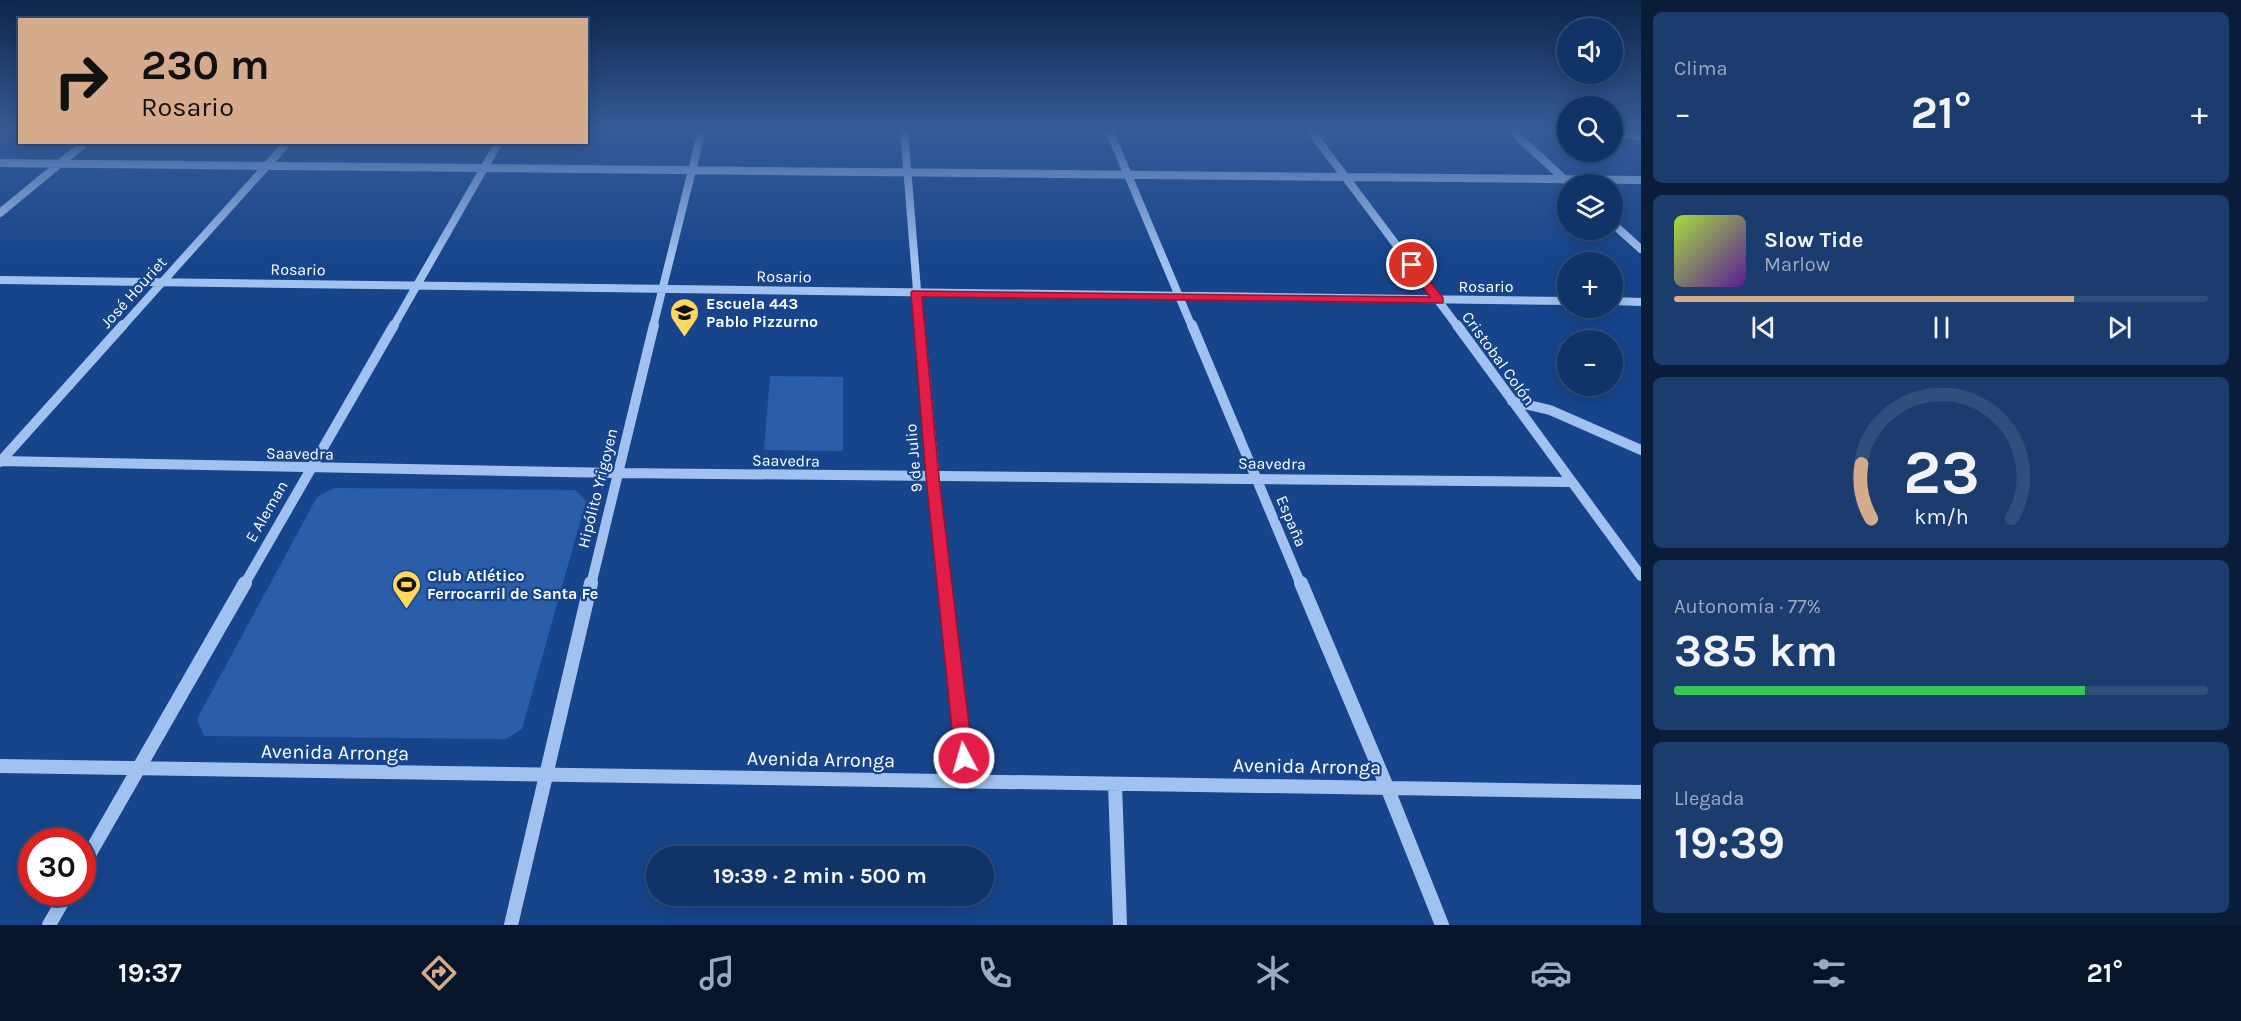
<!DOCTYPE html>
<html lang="es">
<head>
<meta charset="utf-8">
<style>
	body { margin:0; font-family:Karla,sans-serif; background:#1a3c6e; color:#f1f3f6; height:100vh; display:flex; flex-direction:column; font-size:22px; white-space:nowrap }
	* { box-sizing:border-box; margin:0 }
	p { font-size:20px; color:#9caac0 }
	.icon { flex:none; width:33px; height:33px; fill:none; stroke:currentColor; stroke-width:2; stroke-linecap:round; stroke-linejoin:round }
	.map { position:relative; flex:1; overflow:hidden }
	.drawer { display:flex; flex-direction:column; gap:12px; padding:12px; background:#091d39; width:600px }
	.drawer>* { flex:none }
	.hud { position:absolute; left:18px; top:18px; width:570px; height:126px; border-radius:0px; box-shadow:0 3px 15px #0003,0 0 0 2px #304f7c; background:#d6ab8b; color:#111; overflow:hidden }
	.fabs { position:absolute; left:1557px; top:18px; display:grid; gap:12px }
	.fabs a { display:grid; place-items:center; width:66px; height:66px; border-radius:50%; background:#113468; box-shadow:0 3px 15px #0003,0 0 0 2px #304f7c; font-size:30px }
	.speed { position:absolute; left:18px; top:828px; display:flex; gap:12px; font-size:30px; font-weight:700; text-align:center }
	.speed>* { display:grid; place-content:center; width:78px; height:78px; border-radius:50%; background:#113468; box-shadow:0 3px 15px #0003,0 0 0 2px #304f7c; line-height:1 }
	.speed .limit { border:9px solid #d22; background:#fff; color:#111 }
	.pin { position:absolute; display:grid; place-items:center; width:51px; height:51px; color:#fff; margin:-26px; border:3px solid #fff; border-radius:50%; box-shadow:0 2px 6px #0007 }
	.me { position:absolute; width:66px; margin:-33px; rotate:354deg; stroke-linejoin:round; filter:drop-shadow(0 0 4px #0008) }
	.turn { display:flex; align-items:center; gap:21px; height:126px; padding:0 24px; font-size:27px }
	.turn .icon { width:78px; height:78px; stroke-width:2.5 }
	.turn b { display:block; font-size:42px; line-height:51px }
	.big { font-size:45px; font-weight:700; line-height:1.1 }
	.drawer .widget { flex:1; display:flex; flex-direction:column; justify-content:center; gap:9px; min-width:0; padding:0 21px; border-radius:9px; background:#1a3c6e }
	.drawer .dial { align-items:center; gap:0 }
	.dial svg { height:156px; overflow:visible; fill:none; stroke:#304f7c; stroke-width:7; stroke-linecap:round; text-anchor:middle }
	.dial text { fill:#f1f3f6; stroke:none }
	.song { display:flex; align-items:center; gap:18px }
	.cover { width:72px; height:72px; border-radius:9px; background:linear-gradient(135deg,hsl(80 70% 55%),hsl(270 70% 35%)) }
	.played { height:6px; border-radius:3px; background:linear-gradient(90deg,#d6ab8b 75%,#304f7c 75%) }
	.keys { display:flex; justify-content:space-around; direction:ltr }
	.heat { display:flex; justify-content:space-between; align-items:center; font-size:33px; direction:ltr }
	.charge { height:9px; border-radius:4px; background:linear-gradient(90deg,#34c759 77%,#304f7c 0) }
	.trip { position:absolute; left:646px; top:846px; width:348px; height:60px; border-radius:30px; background:#113468; box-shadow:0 3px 15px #0003,0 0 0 2px #304f7c; font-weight:700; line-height:60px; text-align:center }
	.tabs { display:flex; height:96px; justify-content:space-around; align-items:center; background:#07152a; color:#9caac0 }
	.tabs .icon { width:42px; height:42px }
	.tabs .current { color:#d6ab8b }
	.tabs b { font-size:27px; color:#f1f3f6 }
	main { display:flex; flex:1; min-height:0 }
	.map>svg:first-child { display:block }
	.green { fill:#2a5ea9 }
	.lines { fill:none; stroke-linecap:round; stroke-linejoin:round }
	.minor-far2 { stroke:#a1c1ee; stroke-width:8 }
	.minor-far1 { stroke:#a1c1ee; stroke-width:10 }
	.minor { stroke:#a1c1ee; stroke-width:14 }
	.route { fill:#e11d48; stroke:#92132f; stroke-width:1.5 }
	.labels { text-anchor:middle; stroke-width:4.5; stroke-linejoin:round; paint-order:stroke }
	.street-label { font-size:16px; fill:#fff; stroke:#17458b }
	.poi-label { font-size:16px; font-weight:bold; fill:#fff; stroke:#17458b; text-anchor:start }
	.near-street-label { font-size:20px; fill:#fff; stroke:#17458b }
</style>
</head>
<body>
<main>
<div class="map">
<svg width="1641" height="925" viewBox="0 0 1641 925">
	<rect width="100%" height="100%" fill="#17458b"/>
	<path class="green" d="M 770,376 L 843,377 L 843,451 L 764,450 Z
		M 334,488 L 575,490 L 586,501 L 522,729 L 506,739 L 204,736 L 197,719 L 317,497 Z"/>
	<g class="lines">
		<path class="minor-far2" d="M 904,130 L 920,327
			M 1109,130 L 1192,327
			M 1310,130 L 1458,327
			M 1511,130 L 1565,180
			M 1612,131 L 1641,137
			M 0,163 L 1641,180
			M 0,213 L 86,142
			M 1612,223 L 1641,249
			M 0,280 L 1568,301
			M 1612,301 L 1641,302
			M 122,327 L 288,142
			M 393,327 L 499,142
			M 653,327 L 702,130"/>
		<path class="minor-far1" d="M 920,325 L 945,585
			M 1192,325 L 1301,585
			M 1457,325 L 1641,576
			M 1512,401 L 1550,410 L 1641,450
			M 0,461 L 617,473 L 1572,482
			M 0,462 L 123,325
			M 244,585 L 394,325
			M 591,585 L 654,325"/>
		<path class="minor" d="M 945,583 L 967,782
			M 1301,583 L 1387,787 L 1442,925
			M 0,766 L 1641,792
			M 1115,784 L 1120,925
			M 82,867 L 245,583
			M 49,925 L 68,892
			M 511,925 L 591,583"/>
	</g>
	<linearGradient id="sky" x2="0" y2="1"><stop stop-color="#0d264c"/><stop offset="0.5" stop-color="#365c98"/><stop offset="1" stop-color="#365c98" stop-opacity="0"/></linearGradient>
	<rect width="1641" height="260" fill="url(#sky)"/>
	<path class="route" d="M 1412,262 L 1416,263 L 1443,298 L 1443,303 L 922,297 L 939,477 L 973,758 L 971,764 L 964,767 L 958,764 L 955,758 L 926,477 L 911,293 L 912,291 L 1430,297 L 1406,265 Z"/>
	<defs>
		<symbol id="school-pin" viewBox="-11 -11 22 30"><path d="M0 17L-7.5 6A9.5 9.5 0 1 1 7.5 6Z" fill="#ffd65e" stroke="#17458b"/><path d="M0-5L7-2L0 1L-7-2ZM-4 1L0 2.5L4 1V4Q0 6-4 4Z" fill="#111"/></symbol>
		<symbol id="stadium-pin" viewBox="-11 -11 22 30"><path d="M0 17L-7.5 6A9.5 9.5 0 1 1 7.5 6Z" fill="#ffd65e" stroke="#17458b"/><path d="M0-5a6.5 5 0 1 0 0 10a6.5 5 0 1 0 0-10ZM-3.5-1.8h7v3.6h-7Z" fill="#111"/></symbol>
	</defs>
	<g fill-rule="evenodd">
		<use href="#school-pin" x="668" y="296" width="33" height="45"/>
		<use href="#stadium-pin" x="390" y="568" width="33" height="45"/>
	</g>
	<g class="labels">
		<g class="street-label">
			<text transform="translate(298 269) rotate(1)" y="6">Rosario</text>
			<text transform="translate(784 276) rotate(1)" y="6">Rosario</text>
			<text x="1486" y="292">Rosario</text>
			<text transform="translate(133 292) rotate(-48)" y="6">José Houriet</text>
			<text transform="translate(1499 358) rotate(54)" y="6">Cristobal Colón</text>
			<text transform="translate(300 453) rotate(1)" y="6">Saavedra</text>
			<text transform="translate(913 458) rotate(-95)" y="6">9 de Julio</text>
			<text transform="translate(786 460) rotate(1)" y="6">Saavedra</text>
			<text transform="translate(1272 463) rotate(1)" y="6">Saavedra</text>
			<text transform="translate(597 488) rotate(-76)" y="6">Hipólito Yrigoyen</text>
			<text transform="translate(266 511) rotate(-60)" y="6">E Aleman</text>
			<text transform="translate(1292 521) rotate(67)" y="6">España</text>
		</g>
		<g class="poi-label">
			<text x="706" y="309">Escuela 443<tspan x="706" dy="18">Pablo Pizzurno</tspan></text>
			<text x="427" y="581">Club Atlético<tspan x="427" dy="18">Ferrocarril de Santa Fe</tspan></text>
		</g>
		<g class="near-street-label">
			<text transform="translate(335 752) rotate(1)" y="7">Avenida Arronga</text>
			<text transform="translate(821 759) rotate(1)" y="7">Avenida Arronga</text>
			<text transform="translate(1307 766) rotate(1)" y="7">Avenida Arronga</text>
		</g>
	</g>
</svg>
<div class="fabs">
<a><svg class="icon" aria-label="sound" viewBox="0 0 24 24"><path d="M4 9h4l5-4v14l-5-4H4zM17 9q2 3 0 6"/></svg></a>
<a><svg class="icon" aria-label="search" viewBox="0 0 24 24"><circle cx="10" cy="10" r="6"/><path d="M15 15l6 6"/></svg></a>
<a><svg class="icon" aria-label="layers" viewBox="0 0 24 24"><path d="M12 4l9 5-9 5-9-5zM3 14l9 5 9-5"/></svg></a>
<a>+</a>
<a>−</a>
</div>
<div class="speed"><div class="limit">30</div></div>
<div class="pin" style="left:1412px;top:265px;background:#d93025"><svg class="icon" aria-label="arrive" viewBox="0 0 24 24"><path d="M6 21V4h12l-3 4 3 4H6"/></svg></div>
<svg class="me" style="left:964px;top:758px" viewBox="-20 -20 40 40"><circle r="17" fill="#e11d48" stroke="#fff" stroke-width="3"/><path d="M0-11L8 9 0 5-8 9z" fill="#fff"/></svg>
<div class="trip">19:39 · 2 min · 500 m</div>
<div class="hud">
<div class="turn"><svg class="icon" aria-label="right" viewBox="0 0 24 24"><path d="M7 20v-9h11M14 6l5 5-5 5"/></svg><div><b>230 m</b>Rosario</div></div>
</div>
</div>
<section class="drawer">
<div class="widget"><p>Clima</p>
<div class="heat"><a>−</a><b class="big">21°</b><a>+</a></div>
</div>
<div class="widget">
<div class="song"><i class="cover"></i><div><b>Slow Tide</b><p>Marlow</p></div></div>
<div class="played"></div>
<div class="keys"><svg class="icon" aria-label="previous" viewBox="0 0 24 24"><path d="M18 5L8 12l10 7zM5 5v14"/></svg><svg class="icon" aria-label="pause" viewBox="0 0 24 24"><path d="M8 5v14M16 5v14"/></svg><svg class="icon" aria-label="next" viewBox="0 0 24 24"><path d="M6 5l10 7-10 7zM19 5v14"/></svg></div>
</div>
<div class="widget dial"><svg viewBox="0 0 100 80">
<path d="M14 69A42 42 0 1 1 86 69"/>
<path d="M14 69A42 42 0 0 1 9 41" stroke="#d6ab8b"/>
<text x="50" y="56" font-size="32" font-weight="700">23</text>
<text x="50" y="72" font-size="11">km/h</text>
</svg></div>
<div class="widget"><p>Autonomía · 77%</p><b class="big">385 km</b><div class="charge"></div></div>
<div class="widget"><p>Llegada</p><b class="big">19:39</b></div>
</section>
</main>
<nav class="tabs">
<b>19:37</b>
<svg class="icon current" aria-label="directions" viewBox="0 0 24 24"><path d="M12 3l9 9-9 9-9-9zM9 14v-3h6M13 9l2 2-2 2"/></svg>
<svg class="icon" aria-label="music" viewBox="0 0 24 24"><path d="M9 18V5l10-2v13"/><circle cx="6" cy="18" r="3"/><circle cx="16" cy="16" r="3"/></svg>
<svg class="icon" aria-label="phone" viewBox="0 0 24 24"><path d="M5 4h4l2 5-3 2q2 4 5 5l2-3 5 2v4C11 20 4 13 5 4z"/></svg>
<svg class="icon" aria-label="climate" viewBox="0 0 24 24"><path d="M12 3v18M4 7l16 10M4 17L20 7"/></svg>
<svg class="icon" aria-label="car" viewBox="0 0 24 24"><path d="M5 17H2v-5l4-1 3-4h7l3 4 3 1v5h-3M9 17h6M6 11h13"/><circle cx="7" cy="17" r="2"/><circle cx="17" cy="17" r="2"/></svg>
<svg class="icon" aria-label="filters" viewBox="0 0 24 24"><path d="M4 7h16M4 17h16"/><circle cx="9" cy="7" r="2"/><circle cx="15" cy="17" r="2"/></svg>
<b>21°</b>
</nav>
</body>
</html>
